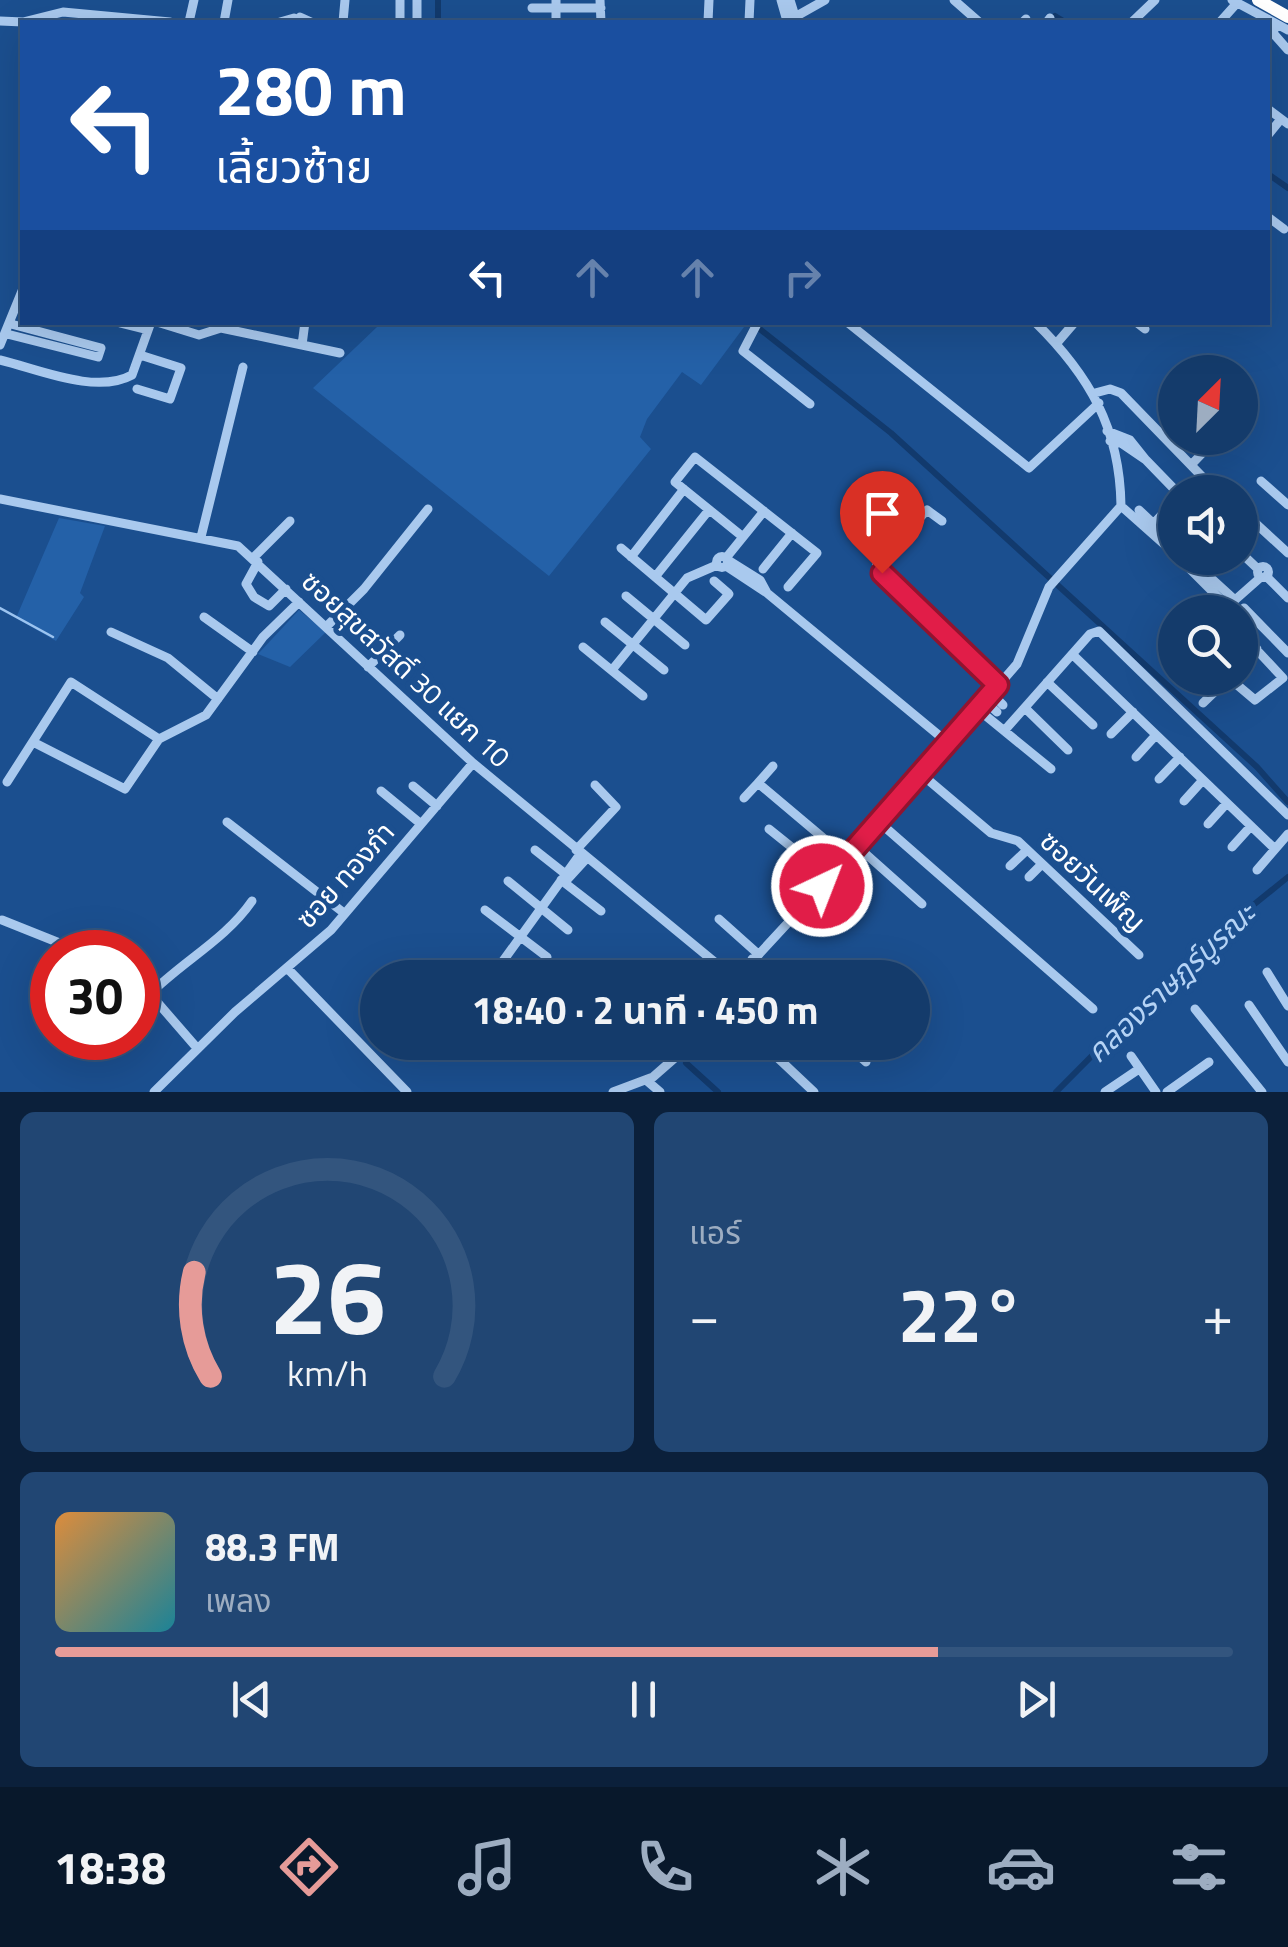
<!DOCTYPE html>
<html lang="th">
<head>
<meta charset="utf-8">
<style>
	body { margin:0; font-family:"Titillium Web","Noto Sans Thai",sans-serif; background:#214673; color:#f1f3f6; height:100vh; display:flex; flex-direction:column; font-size:38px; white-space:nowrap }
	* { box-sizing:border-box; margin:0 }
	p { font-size:32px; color:#9dadc1 }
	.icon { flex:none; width:55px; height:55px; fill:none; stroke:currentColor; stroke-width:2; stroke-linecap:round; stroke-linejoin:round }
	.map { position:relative; height:1092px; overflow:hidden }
	.panel { display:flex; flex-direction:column; gap:20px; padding:20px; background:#0b203b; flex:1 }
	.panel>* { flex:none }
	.top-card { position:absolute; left:20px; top:20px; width:1250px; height:305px; border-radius:0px; box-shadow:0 10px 40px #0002,0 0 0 2px #33557e; background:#1a4fa0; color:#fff; overflow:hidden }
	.needle { width:65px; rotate:24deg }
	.fabs { position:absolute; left:1158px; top:355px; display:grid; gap:20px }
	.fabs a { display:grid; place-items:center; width:100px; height:100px; border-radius:50%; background:#143b6b; box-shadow:0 10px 40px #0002,0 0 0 2px #33557e; font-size:50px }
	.speed { position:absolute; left:30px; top:930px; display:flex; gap:20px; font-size:50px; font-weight:700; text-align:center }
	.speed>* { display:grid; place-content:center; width:130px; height:130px; border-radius:50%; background:#143b6b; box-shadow:0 10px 40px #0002,0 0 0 2px #33557e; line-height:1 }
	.speed .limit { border:15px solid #d22; background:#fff; color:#111 }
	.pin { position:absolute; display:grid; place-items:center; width:85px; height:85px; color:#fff; margin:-102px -42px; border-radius:50% 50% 50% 0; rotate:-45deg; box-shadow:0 0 10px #0007 }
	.pin .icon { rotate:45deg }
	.me { position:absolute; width:110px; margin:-55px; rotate:43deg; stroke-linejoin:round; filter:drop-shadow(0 0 8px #0008) }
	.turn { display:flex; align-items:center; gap:35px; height:210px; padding:0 30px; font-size:45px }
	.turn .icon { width:130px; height:130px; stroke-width:2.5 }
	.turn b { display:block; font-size:70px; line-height:85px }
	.lanes { display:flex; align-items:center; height:95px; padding:0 30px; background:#0003; justify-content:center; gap:50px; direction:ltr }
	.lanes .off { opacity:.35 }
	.big { font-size:75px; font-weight:700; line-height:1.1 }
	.panel .tile { flex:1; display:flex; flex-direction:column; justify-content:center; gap:15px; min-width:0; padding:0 35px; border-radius:15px; background:#214673 }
	.panel .dial { align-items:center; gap:0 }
	.dial svg { height:260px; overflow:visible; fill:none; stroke:#33557e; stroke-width:7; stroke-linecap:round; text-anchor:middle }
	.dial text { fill:#f1f3f6; stroke:none }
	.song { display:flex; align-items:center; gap:30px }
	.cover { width:120px; height:120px; border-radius:15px; background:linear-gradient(135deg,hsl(30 70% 55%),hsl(190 70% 35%)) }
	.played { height:10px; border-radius:5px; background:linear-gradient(90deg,#e69b98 75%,#33557e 75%) }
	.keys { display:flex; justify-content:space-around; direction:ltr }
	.heat { display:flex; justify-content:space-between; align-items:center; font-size:55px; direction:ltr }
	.panel .tiles { flex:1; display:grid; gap:20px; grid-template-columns:1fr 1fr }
	.tile:last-child { grid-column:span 2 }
	.trip { position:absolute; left:360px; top:960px; width:570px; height:100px; border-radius:50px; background:#143b6b; box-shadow:0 10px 40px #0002,0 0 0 2px #33557e; font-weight:700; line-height:100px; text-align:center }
	.tabs { display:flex; height:160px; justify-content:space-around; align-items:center; background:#08182b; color:#9dadc1 }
	.tabs .icon { width:70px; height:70px }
	.tabs .on { color:#e69b98 }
	.tabs b { font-size:45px; color:#f1f3f6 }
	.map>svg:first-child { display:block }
	.green { fill:#2461a8 }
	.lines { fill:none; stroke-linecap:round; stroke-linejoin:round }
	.stream { stroke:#9cc4f0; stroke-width:2.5 }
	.canal { stroke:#123a6d; stroke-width:6 }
	.minor { stroke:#a9c9ee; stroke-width:9 }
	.highway { stroke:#fff; stroke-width:12 }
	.route-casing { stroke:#92132f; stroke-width:25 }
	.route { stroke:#e11d48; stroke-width:18 }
	.labels { text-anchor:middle; stroke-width:10; stroke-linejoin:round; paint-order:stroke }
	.street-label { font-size:28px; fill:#fff; stroke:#1b4f8f }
	.water-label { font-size:30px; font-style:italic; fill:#b5d3f5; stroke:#1b4f8f }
</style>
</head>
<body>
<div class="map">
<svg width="1288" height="1092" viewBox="0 0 1288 1092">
	<rect width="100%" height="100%" fill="#1b4f8f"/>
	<path class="green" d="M 362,323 L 747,322 L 747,323 L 701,385 L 682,372 L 647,419 L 640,437 L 651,449 L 549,576 L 313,388 L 377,327 Z
		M 59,518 L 105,526 L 80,593 L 84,597 L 56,641 L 16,618 Z
		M 299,610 L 326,632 L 290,667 L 258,654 Z"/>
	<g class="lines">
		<path class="stream" d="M 0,608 L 53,637"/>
		<path class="canal" d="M 1055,16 L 1065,22
			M 438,22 L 438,0
			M 1268,174 L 1288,188
			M 751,322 L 891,433 L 1257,767 L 1288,802
			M 686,1063 L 718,1092
			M 1056,1092 L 1194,953 L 1288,877"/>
		<path class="minor" d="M 417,0 L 417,22
			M 556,0 L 556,22
			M 600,0 L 601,22
			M 781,0 L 787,21
			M 790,0 L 795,16
			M 954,0 L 979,22
			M 1232,0 L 1288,30
			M 532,8 L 601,8
			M 300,17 L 311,22
			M 0,21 L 23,22 L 63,12 L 170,22
			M 189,22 L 194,0
			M 224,22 L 228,0
			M 280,22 L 294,18
			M 343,22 L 345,0
			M 400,22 L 400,0
			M 708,22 L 709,0
			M 749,22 L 750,0
			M 786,22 L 825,0
			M 1023,22 L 1026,19
			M 1047,22 L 1050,18
			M 1132,22 L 1155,0
			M 1220,22 L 1237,3
			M 1276,24 L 1273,33 L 1288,50
			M 1268,109 L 1288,124
			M 1268,135 L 1281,119
			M 1268,217 L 1284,229
			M 157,322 L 199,335 L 221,328 L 302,345 L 305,322
			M 758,322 L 743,351 L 810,404
			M 847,322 L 1029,468 L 1099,403
			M 1136,322 L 1145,329
			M 120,323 L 148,330
			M 7,334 L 98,357 L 101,348 L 11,324
			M 1056,344 L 1075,322
			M 0,345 L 22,291
			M 302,345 L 340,353
			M 0,360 C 38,369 96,395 132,375 L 151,322
			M 137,389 L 170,399 L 181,368 L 140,355
			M 1095,393 L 1110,389 L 1121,393 L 1217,492
			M 1107,431 L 1130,440 L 1146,460 L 1121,443 L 1110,441
			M 1146,460 L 1177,492
			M 1191,465 L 1213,442
			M 1261,481 L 1288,505
			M 0,499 L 238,546 L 473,763 L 734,978
			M 1121,506 L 1175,554
			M 1240,509 L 1288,553
			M 1139,510 L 1175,544
			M 942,521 L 927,510 L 877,565 L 998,685
			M 1153,524 L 1175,501
			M 201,537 L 243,367
			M 743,537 L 675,482 L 695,457 L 817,553 L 788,587
			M 621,548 L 706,620 L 729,594 L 714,581
			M 1240,552 L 1258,569
			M716.5 562a5.5 5.5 0 1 1 11 0a5.5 5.5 0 1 1-11 0Z
			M 631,557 L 684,489
			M 253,558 L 290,521
			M 726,558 L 764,511
			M 1179,558 L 1227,606 L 1223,612
			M 1189,558 L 1235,600 L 1261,577
			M 728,560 L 760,580 L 767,593
			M 258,562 L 246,584 L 254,597 L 269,606 L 286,589
			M 726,566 L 767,593 L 947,742
			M1257.5 572a5.5 5.5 0 1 1 11 0a5.5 5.5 0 1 1-11 0Z
			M 763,569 L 792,533
			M 1266,576 L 1288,598
			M 655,577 L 709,510
			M 626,596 L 685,645
			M 1244,608 L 1288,653
			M 204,617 L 253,652
			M 605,622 L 664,670
			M 326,627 L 364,589 L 428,509
			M 111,632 L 168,658 L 218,699
			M 583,647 L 643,696
			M 1072,654 L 1275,849
			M 1240,666 L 1257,649
			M 368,667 L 400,635
			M 612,670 L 687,578 L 717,565
			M 1229,678 L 1255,700 L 1283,678 L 1240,632
			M 1047,682 L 1093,725
			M 991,693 L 1003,705
			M 985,701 L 997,712
			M 1203,703 L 1229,678
			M 1025,708 L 1068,750
			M 986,716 L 1051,769
			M 1004,731 L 1090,634 L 1099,631 L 1288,815
			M 1111,734 L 1133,712
			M 33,742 L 125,789 L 159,739 L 206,715 L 263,637 L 299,602
			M 1136,757 L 1156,735
			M 920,773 L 991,833 L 1018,841 L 1139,955
			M 1159,779 L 1180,757
			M 7,782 L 71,682 L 159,739
			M 758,783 L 773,766
			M 413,786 L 437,806
			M 381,791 L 421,824
			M 744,798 L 758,783 L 847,858
			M 1184,801 L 1203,780
			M 227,822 L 344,913
			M 879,822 L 1093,1009
			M 1208,824 L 1227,803
			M 769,829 L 830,878
			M 858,847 L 922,904
			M 1232,847 L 1251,826
			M 535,850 L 568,876
			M 576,850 L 616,807 L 595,785
			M 1010,866 L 1027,850
			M 1257,870 L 1288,834
			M 1029,877 L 1042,864
			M 561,880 L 601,911
			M 508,881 L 568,930
			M 565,882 L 587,858
			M 485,910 L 547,957
			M 719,919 L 757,953
			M 2,920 L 82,952
			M 752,959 L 772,978
			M 503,961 L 581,853
			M 287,968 L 407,1092
			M 1267,972 L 1288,1006
			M 737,978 L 858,847 L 1017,664 L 1049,587 L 1121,506 C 1120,428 1089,375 1035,322
			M 138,980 L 197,1048
			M 149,995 C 184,960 225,940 252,901
			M 1249,1005 L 1288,1062
			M 138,1008 L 151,996
			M 1195,1009 L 1262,1092
			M 761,1042 L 814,1092
			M 844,1042 L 866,1062
			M 1131,1056 L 1156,1092
			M 646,1080 L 660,1092
			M 154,1092 L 235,1012 L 331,930 L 473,763
			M 613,1092 L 653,1077 L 693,1042
			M 1105,1092 L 1139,1069
			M 1167,1092 L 1209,1062"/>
		<path class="highway" d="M 1258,0 L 1288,17"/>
	</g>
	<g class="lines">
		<defs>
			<path id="route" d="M 822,886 L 998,685 L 882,573"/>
		</defs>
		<use href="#route" class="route-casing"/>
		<use href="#route" class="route"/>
	</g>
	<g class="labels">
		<g class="street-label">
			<text transform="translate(406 669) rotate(43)" y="10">ซอยสุขสวัสดิ์ 30 แยก 10</text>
			<text transform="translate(345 875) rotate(-48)" y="10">ซอย ทองภํา</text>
			<text transform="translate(1093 881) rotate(43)" y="10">ซอยวันเพ็ญ</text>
		</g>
		<g class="water-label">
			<text transform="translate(1171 983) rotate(-43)" y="10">คลองราษฎร์บูรณะ</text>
		</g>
	</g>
</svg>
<div class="fabs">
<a><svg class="needle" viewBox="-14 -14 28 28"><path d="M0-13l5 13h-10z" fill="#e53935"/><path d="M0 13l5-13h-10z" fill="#9dadc1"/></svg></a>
<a><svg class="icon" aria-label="sound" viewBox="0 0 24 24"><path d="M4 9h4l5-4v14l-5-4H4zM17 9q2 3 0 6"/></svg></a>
<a><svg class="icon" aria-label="search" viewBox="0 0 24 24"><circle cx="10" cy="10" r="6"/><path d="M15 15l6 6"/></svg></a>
</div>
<div class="speed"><div class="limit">30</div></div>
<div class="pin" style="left:882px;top:573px;background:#d93025"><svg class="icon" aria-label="arrive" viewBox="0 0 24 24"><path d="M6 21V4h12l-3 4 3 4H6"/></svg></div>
<svg class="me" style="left:822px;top:886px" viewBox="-20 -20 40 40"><circle r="17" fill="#e11d48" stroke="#fff" stroke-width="3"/><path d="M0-11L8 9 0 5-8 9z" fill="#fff"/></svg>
<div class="trip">18:40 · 2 นาที · 450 m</div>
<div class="top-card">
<div class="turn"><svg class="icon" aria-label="left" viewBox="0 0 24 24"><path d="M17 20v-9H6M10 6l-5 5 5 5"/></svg><div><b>280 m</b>เลี้ยวซ้าย</div></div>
<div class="lanes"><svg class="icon" aria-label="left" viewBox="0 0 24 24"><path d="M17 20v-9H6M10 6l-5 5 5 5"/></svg><svg class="icon off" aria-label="ahead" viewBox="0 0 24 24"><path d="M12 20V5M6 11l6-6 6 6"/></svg><svg class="icon off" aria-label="ahead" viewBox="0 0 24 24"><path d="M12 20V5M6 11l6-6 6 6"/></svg><svg class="icon off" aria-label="right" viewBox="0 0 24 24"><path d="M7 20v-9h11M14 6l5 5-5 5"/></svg></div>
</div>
</div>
<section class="panel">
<div class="tiles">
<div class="tile dial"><svg viewBox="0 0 100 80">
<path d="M14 69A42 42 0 1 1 86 69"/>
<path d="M14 69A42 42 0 0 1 9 37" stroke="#e69b98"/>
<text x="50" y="56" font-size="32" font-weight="700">26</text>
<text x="50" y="72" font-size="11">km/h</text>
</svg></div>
<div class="tile"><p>แอร์</p>
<div class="heat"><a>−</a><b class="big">22°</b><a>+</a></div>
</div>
<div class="tile">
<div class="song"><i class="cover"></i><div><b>88.3 FM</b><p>เพลง</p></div></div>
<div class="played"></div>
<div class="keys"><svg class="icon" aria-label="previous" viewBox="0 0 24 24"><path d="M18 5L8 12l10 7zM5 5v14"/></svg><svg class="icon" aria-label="pause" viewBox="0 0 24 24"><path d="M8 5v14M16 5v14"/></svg><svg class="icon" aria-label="next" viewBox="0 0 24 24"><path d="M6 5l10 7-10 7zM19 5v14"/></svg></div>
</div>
</div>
</section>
<nav class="tabs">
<b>18:38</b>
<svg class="icon on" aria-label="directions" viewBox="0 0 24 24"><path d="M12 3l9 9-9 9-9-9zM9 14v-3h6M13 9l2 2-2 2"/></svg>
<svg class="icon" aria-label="music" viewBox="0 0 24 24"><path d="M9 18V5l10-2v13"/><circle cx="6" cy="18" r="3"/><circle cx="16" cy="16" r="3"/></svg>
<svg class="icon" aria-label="phone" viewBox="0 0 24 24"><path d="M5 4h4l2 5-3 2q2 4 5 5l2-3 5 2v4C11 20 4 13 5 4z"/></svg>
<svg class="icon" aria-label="climate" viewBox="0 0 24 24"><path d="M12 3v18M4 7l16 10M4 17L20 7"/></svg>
<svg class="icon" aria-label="car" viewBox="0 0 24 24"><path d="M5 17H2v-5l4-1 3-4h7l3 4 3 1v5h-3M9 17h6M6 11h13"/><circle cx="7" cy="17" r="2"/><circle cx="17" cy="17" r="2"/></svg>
<svg class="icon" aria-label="filters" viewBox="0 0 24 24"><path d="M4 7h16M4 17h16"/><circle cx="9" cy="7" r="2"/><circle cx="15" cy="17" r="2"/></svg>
</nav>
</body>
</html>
